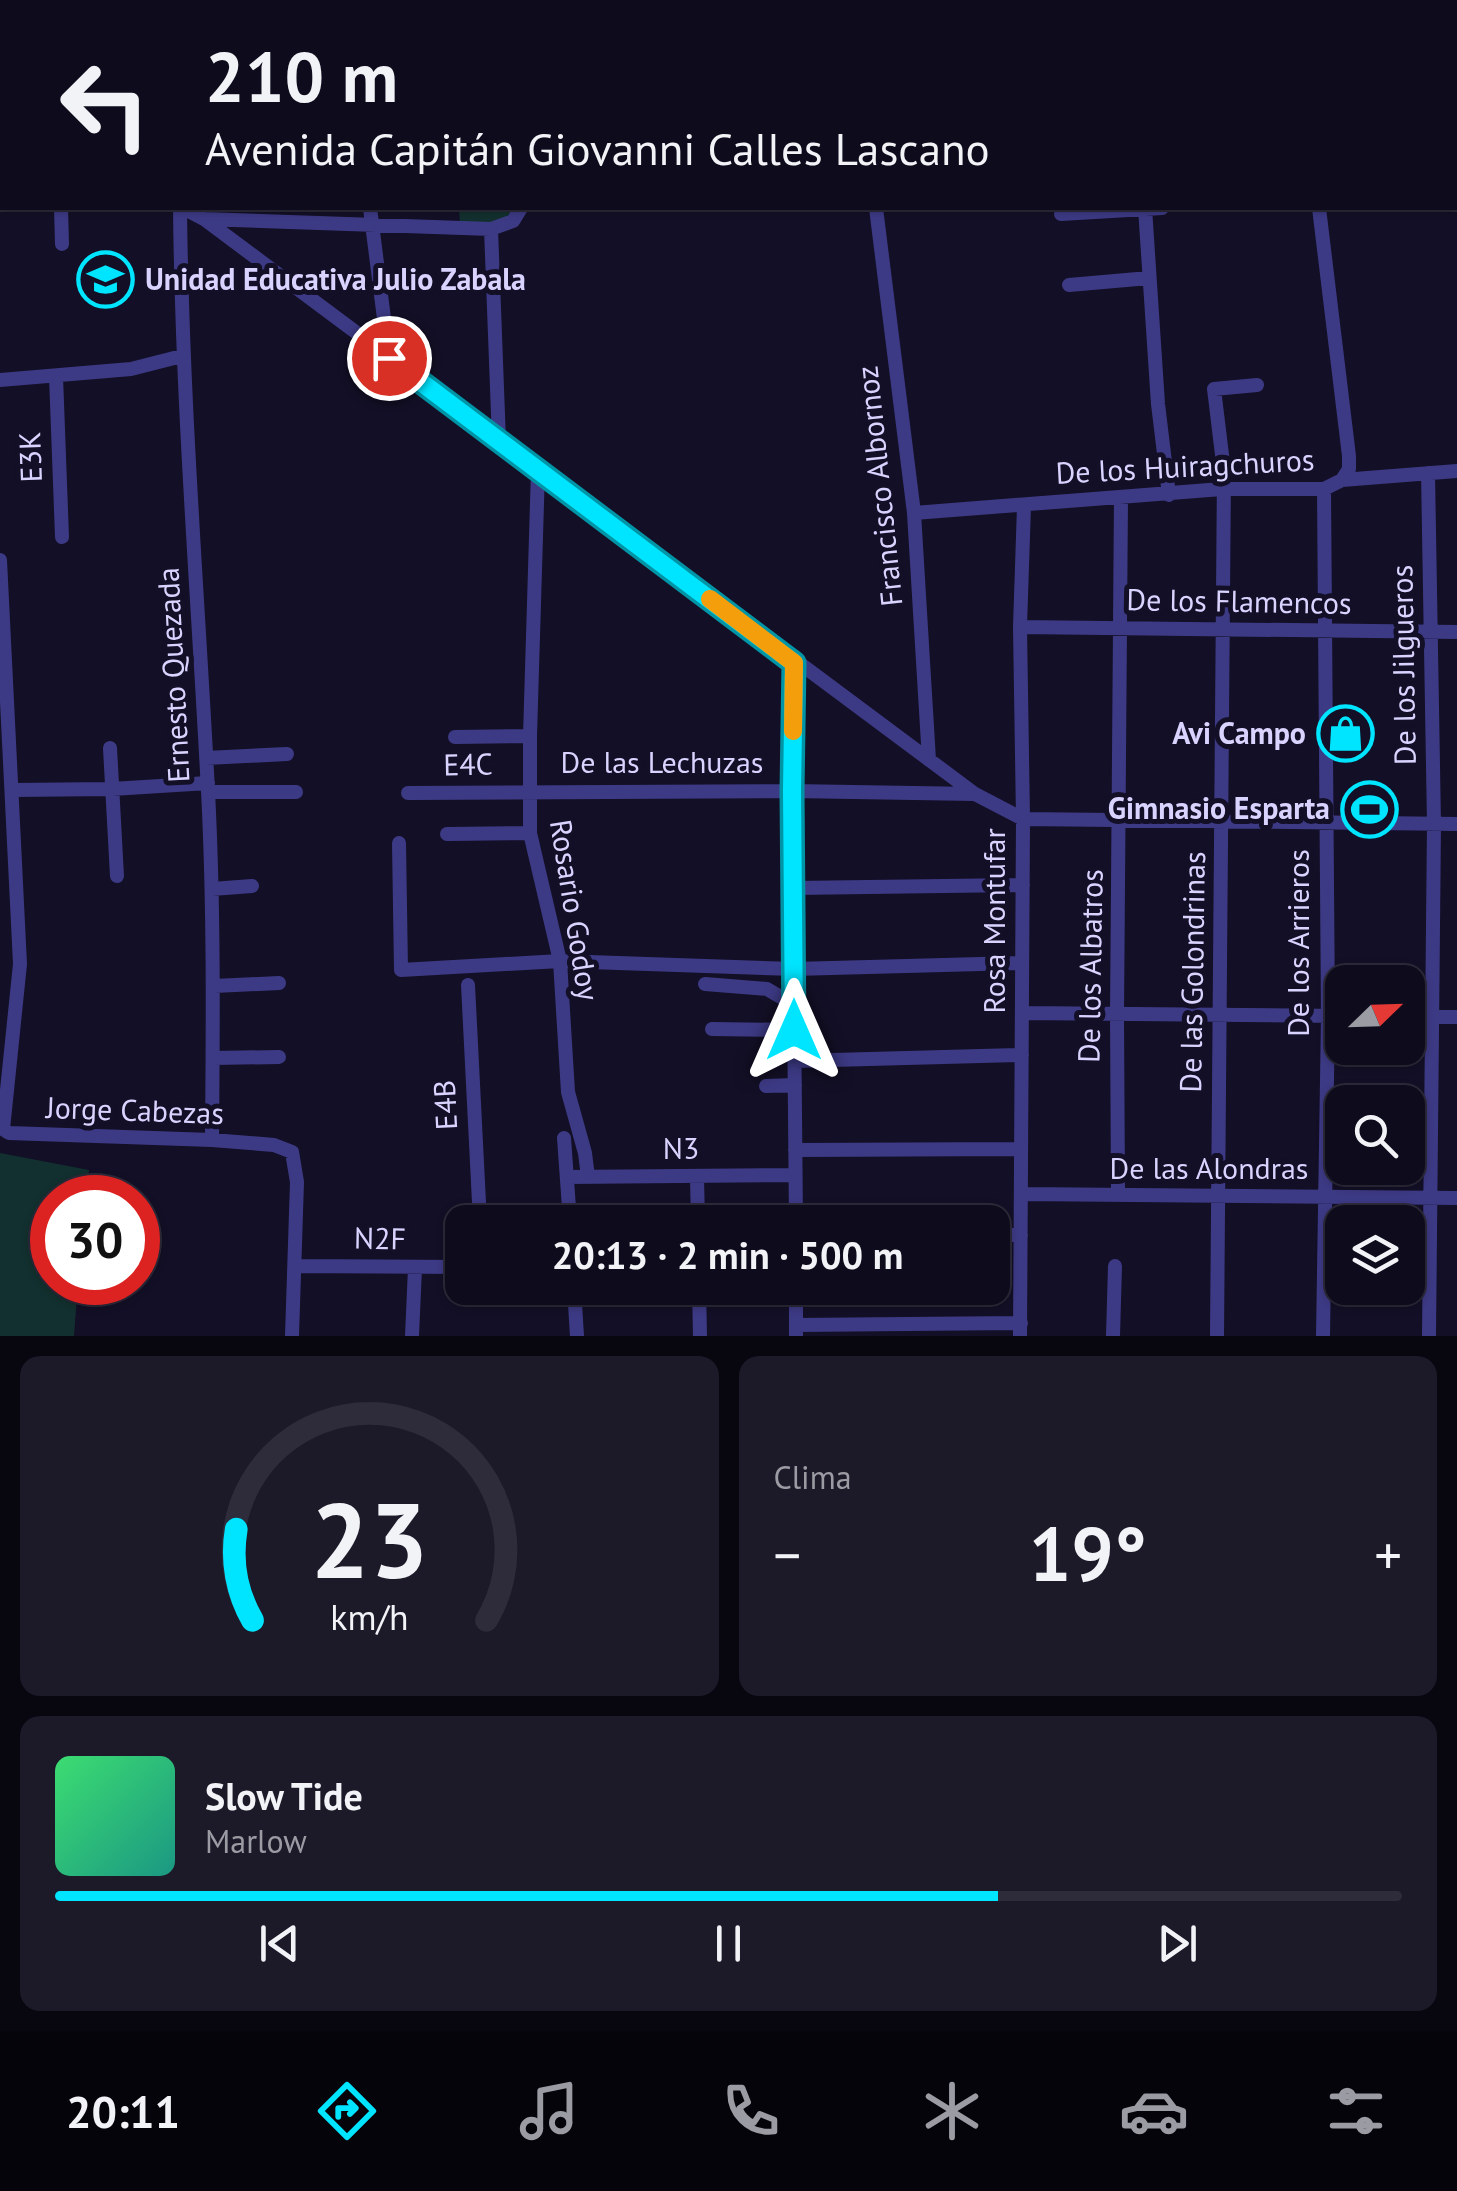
<!DOCTYPE html>
<html lang="es">
<head>
<meta charset="utf-8">
<style>
	body { margin:0; font-family:"PT Sans",sans-serif; background:#1c1929; color:#f1f3f6; height:100vh; display:flex; flex-direction:column; font-size:38px; white-space:nowrap }
	* { box-sizing:border-box; margin:0 }
	p { font-size:32px; color:#9b9ba3 }
	.icon { flex:none; width:55px; height:55px; fill:none; stroke:currentColor; stroke-width:2; stroke-linecap:round; stroke-linejoin:round }
	.map { position:relative; height:1336px; overflow:hidden }
	.details { display:flex; flex-direction:column; gap:20px; padding:20px; background:#08060f; flex:1 }
	.details>* { flex:none }
	.top-card { position:absolute; left:0px; top:0px; width:1458px; height:210px; box-shadow:0 2px 8px #0004,0 0 0 2px #2e2b3b; background:#0e0b1c; color:#f1f3f6; overflow:hidden }
	.needle { width:65px; rotate:67deg }
	.controls { position:absolute; left:1325px; top:965px; display:grid; gap:20px }
	.controls a { display:grid; place-items:center; width:100px; height:100px; border-radius:20px; background:#0e0b1c; box-shadow:0 2px 8px #0004,0 0 0 2px #2e2b3b; font-size:50px }
	.speed { position:absolute; left:30px; top:1175px; display:flex; gap:20px; font-size:50px; font-weight:700; text-align:center }
	.speed>* { display:grid; place-content:center; width:130px; height:130px; border-radius:50%; background:#0e0b1c; box-shadow:0 2px 8px #0004,0 0 0 2px #2e2b3b; line-height:1 }
	.speed .limit { border:15px solid #d22; background:#fff; color:#111 }
	.pin { position:absolute; display:grid; place-items:center; width:85px; height:85px; color:#fff; margin:-42px; border:5px solid #fff; border-radius:50%; box-shadow:0 2px 10px #0007 }
	.me { position:absolute; width:110px; margin:-55px; rotate:0deg; stroke-linejoin:round; filter:drop-shadow(0 0 8px #0008) }
	.turn { display:flex; align-items:center; gap:35px; height:210px; padding:0 40px; font-size:45px }
	.turn .icon { width:130px; height:130px; stroke-width:2.5 }
	.turn b { display:block; font-size:70px; line-height:85px }
	.big { font-size:75px; font-weight:600; line-height:1.1 }
	.details .widget { flex:1; display:flex; flex-direction:column; justify-content:center; gap:15px; min-width:0; padding:0 35px; border-radius:20px; background:#1c1929 }
	.details .dial { align-items:center; gap:0 }
	.dial svg { height:260px; overflow:visible; fill:none; stroke:#2e2b3b; stroke-width:7; stroke-linecap:round; text-anchor:middle }
	.dial text { fill:#f1f3f6; stroke:none }
	.song { display:flex; align-items:center; gap:30px }
	.cover { width:120px; height:120px; border-radius:15px; background:linear-gradient(135deg,hsl(140 70% 55%),hsl(170 70% 35%)) }
	.played { height:10px; border-radius:5px; background:linear-gradient(90deg,#00e5ff 70%,#2e2b3b 70%) }
	.keys { display:flex; justify-content:space-around; direction:ltr }
	.heat { display:flex; justify-content:space-between; align-items:center; font-size:55px; direction:ltr }
	.details .tiles { flex:1; display:grid; gap:20px; grid-template-columns:1fr 1fr }
	.widget:last-child { grid-column:span 2 }
	.trip { position:absolute; left:445px; top:1205px; width:565px; height:100px; border-radius:20px; background:#0e0b1c; box-shadow:0 2px 8px #0004,0 0 0 2px #2e2b3b; font-weight:600; line-height:100px; text-align:center }
	.tab-bar { display:flex; height:160px; justify-content:space-around; align-items:center; background:#06040b; color:#9b9ba3 }
	.tab-bar .icon { width:70px; height:70px }
	.tab-bar .on { color:#00e5ff }
	.tab-bar b { font-size:45px; color:#f1f3f6 }
	.map>svg:first-child { display:block }
	.green { fill:#12302f }
	.lines { fill:none; stroke-linecap:round; stroke-linejoin:round }
	.minor { stroke:#3d3a85; stroke-width:14 }
	.route-casing { stroke:#0095a6; stroke-width:25 }
	.route { stroke:#00e5ff; stroke-width:18 }
	.slow { stroke:#f59e0b; stroke-width:18 }
	.labels { text-anchor:middle; stroke-width:10; stroke-linejoin:round; paint-order:stroke }
	.poi-label { font-size:30px; font-weight:bold; fill:#d9d4ff; stroke:#130f26; text-anchor:end }
	.street-label { font-size:30px; fill:#d9d4ff; stroke:#130f26 }
</style>
</head>
<body>
<div class="map">
<svg width="1457" height="1336" viewBox="0 0 1457 1336">
	<rect width="100%" height="100%" fill="#130f26"/>
	<path class="green" d="M 459,208 L 513,208 L 505,221 L 460,225 Z
		M 0,1153 L 89,1170 L 86,1197 L 52,1198 L 52,1282 L 78,1283 L 74,1336 L 0,1336 Z"/>
	<g class="lines">
		<path class="minor" d="M 352,0 L 352,2
			M 583,0 L 584,2
			M 668,0 L 669,2
			M 849,0 L 849,2
			M 984,0 L 985,2
			M 1236,0 L 1236,2
			M 48,2 L 49,0
			M 1455,9 L 1457,9
			M 0,66 L 2,68
			M 61,208 L 62,244
			M 180,208 C 182,403 198,596 208,791 C 214,908 213,1024 212,1140
			M 183,208 L 204,219 L 975,794 L 1023,819 L 1457,824
			M 370,208 L 389,358
			M 876,208 L 914,513 L 929,760
			M 1145,208 L 1158,404 L 1169,495
			M 1319,208 L 1349,456 L 1349,469 L 1342,480
			M 1061,214 L 1162,208
			M 204,219 L 491,229 L 513,221 L 521,208
			M 491,229 L 499,441
			M 1069,285 L 1149,278
			M 56,376 L 62,537
			M 0,380 L 131,369 L 182,356
			M 538,470 L 530,736 L 530,833 L 560,961 L 568,1092 L 585,1153 L 588,1177
			M 1428,473 L 1434,824 L 1429,1336
			M 914,513 L 1222,489 L 1324,489 L 1342,480 L 1457,471
			M 0,560 L 20,964 L 3,1129 L 9,1133 L 212,1140 L 274,1145 L 292,1152 L 297,1182 L 292,1336
			M 1020,627 L 1457,632
			M 795,663 L 792,791 L 796,1222
			M 455,737 L 530,736
			M 110,748 L 117,876
			M 206,758 L 287,754
			M 12,790 L 112,789 L 208,783
			M 208,792 L 296,792
			M 408,793 L 792,791 L 975,794
			M 447,834 L 530,833
			M 399,843 L 401,970 L 560,961 L 794,969 L 1022,963
			M 794,888 L 1023,885
			M 212,889 L 252,886
			M 705,984 L 767,989 L 784,999 L 794,998
			M 468,985 L 480,1222
			M 214,986 L 279,983
			M 1022,1013 L 1342,1016
			M 1408,1017 L 1457,1017
			M 712,1029 L 794,1030
			M 213,1058 L 279,1057
			M 795,1061 L 1022,1055
			M 766,1086 L 795,1085
			M 564,1138 L 570,1222
			M 795,1150 L 1021,1149
			M 567,1177 L 795,1175
			M 697,1177 L 698,1222
			M 1021,1194 L 1457,1198
			M 1118,1195 L 1117,1014 L 1121,497
			M 992,1235 L 1021,1235
			M 296,1266 L 462,1267
			M 574,1288 L 577,1336
			M 699,1288 L 700,1336
			M 796,1288 L 796,1336
			M 796,1325 L 1021,1323
			M 412,1336 L 415,1268
			M 1020,1336 L 1023,819 L 1020,627 L 1024,506
			M 1113,1336 L 1115,1266
			M 1217,1336 L 1224,471 L 1214,389 L 1257,385
			M 1323,1336 L 1328,1016 L 1324,489"/>
	</g>
	<g class="lines">
		<defs>
			<path id="route" d="M 389,358 L 794,663 L 792,791 L 794,1030"/>
		</defs>
		<use href="#route" class="route-casing"/>
		<use href="#route" class="route"/>
		<path class="slow" d="M 710,599 L 794,663 L 793,731"/>
	</g>
	<defs>
		<symbol id="school-ring" viewBox="-11 -11 22 22"><circle r="9.5" fill="#130f26" stroke="#00e5ff" stroke-width="1.5"/><path d="M0-5L7-2L0 1L-7-2ZM-4 1L0 2.5L4 1V4Q0 6-4 4Z" fill="#00e5ff"/></symbol>
		<symbol id="shop-ring" viewBox="-11 -11 22 22"><circle r="9.5" fill="#130f26" stroke="#00e5ff" stroke-width="1.5"/><path d="M-5-2.5h2.3a2.7 3.5 0 0 1 5.4 0H5L5.5 6h-11ZM-1.5-2.5h3a1.5 2.3 0 0 0-3 0Z" fill="#00e5ff"/></symbol>
		<symbol id="stadium-ring" viewBox="-11 -11 22 22"><circle r="9.5" fill="#130f26" stroke="#00e5ff" stroke-width="1.5"/><path d="M0-5a6.5 5 0 1 0 0 10a6.5 5 0 1 0 0-10ZM-3.5-1.8h7v3.6h-7Z" fill="#00e5ff"/></symbol>
	</defs>
	<g fill-rule="evenodd">
		<use href="#school-ring" x="74" y="248" width="63" height="63"/>
		<use href="#shop-ring" x="1314" y="702" width="63" height="63"/>
		<use href="#stadium-ring" x="1338" y="778" width="63" height="63"/>
	</g>
	<g class="labels">
		<g class="poi-label">
			<text x="145" y="290" text-anchor="start">Unidad Educativa Julio Zabala</text>
			<text x="1306" y="744">Avi Campo</text>
			<text x="1330" y="819">Gimnasio Esparta</text>
		</g>
		<g class="street-label">
			<text transform="translate(31 457) rotate(-92)" y="10">E3K</text>
			<text transform="translate(1185 467) rotate(-3)" y="10">De los Huiragchuros</text>
			<text transform="translate(880 486) rotate(-96)" y="10">Francisco Albornoz</text>
			<text transform="translate(1239 602) rotate(1)" y="10">De los Flamencos</text>
			<text transform="translate(1404 665) rotate(-91)" y="10">De los Jilgueros</text>
			<text transform="translate(174 675) rotate(-93)" y="10">Ernesto Quezada</text>
			<text x="662" y="773">De las Lechuzas</text>
			<text transform="translate(468 765) rotate(-1)" y="10">E4C</text>
			<text transform="translate(574 910) rotate(81)" y="10">Rosario Godoy</text>
			<text transform="translate(995 921) rotate(-90)" y="10">Rosa Montufar</text>
			<text transform="translate(1299 943) rotate(-90)" y="10">De los Arrieros</text>
			<text transform="translate(1091 966) rotate(-89)" y="10">De los Albatros</text>
			<text transform="translate(1193 972) rotate(-89)" y="10">De las Golondrinas</text>
			<text transform="translate(446 1105) rotate(-93)" y="10">E4B</text>
			<text transform="translate(135 1111) rotate(2)" y="10">Jorge Cabezas</text>
			<text x="681" y="1159">N3</text>
			<text x="1209" y="1179">De las Alondras</text>
			<text transform="translate(380 1239) rotate(1)" y="10">N2F</text>
		</g>
	</g>
</svg>
<div class="controls">
<a><svg class="needle" viewBox="-14 -14 28 28"><path d="M0-13l5 13h-10z" fill="#e53935"/><path d="M0 13l5-13h-10z" fill="#9b9ba3"/></svg></a>
<a><svg class="icon" aria-label="search" viewBox="0 0 24 24"><circle cx="10" cy="10" r="6"/><path d="M15 15l6 6"/></svg></a>
<a><svg class="icon" aria-label="layers" viewBox="0 0 24 24"><path d="M12 4l9 5-9 5-9-5zM3 14l9 5 9-5"/></svg></a>
</div>
<div class="speed"><div class="limit">30</div></div>
<div class="pin" style="left:389px;top:358px;background:#d93025"><svg class="icon" aria-label="arrive" viewBox="0 0 24 24"><path d="M6 21V4h12l-3 4 3 4H6"/></svg></div>
<svg class="me" style="left:794px;top:1030px" viewBox="-20 -20 40 40"><path d="M0-17L14 15 0 8-14 15z" fill="#00e5ff" stroke="#fff" stroke-width="4"/></svg>
<div class="trip">20:13 · 2 min · 500 m</div>
<div class="top-card">
<div class="turn"><svg class="icon" aria-label="left" viewBox="0 0 24 24"><path d="M17 20v-9H6M10 6l-5 5 5 5"/></svg><div><b>210 m</b>Avenida Capitán Giovanni Calles Lascano</div></div>
</div>
</div>
<section class="details">
<div class="tiles">
<div class="widget dial"><svg viewBox="0 0 100 80">
<path d="M14 69A42 42 0 1 1 86 69"/>
<path d="M14 69A42 42 0 0 1 9 41" stroke="#00e5ff"/>
<text x="50" y="56" font-size="32" font-weight="700">23</text>
<text x="50" y="72" font-size="11">km/h</text>
</svg></div>
<div class="widget"><p>Clima</p>
<div class="heat"><a>−</a><b class="big">19°</b><a>+</a></div>
</div>
<div class="widget">
<div class="song"><i class="cover"></i><div><b>Slow Tide</b><p>Marlow</p></div></div>
<div class="played"></div>
<div class="keys"><svg class="icon" aria-label="previous" viewBox="0 0 24 24"><path d="M18 5L8 12l10 7zM5 5v14"/></svg><svg class="icon" aria-label="pause" viewBox="0 0 24 24"><path d="M8 5v14M16 5v14"/></svg><svg class="icon" aria-label="next" viewBox="0 0 24 24"><path d="M6 5l10 7-10 7zM19 5v14"/></svg></div>
</div>
</div>
</section>
<nav class="tab-bar">
<b>20:11</b>
<svg class="icon on" aria-label="directions" viewBox="0 0 24 24"><path d="M12 3l9 9-9 9-9-9zM9 14v-3h6M13 9l2 2-2 2"/></svg>
<svg class="icon" aria-label="music" viewBox="0 0 24 24"><path d="M9 18V5l10-2v13"/><circle cx="6" cy="18" r="3"/><circle cx="16" cy="16" r="3"/></svg>
<svg class="icon" aria-label="phone" viewBox="0 0 24 24"><path d="M5 4h4l2 5-3 2q2 4 5 5l2-3 5 2v4C11 20 4 13 5 4z"/></svg>
<svg class="icon" aria-label="climate" viewBox="0 0 24 24"><path d="M12 3v18M4 7l16 10M4 17L20 7"/></svg>
<svg class="icon" aria-label="car" viewBox="0 0 24 24"><path d="M5 17H2v-5l4-1 3-4h7l3 4 3 1v5h-3M9 17h6M6 11h13"/><circle cx="7" cy="17" r="2"/><circle cx="17" cy="17" r="2"/></svg>
<svg class="icon" aria-label="filters" viewBox="0 0 24 24"><path d="M4 7h16M4 17h16"/><circle cx="9" cy="7" r="2"/><circle cx="15" cy="17" r="2"/></svg>
</nav>
</body>
</html>
